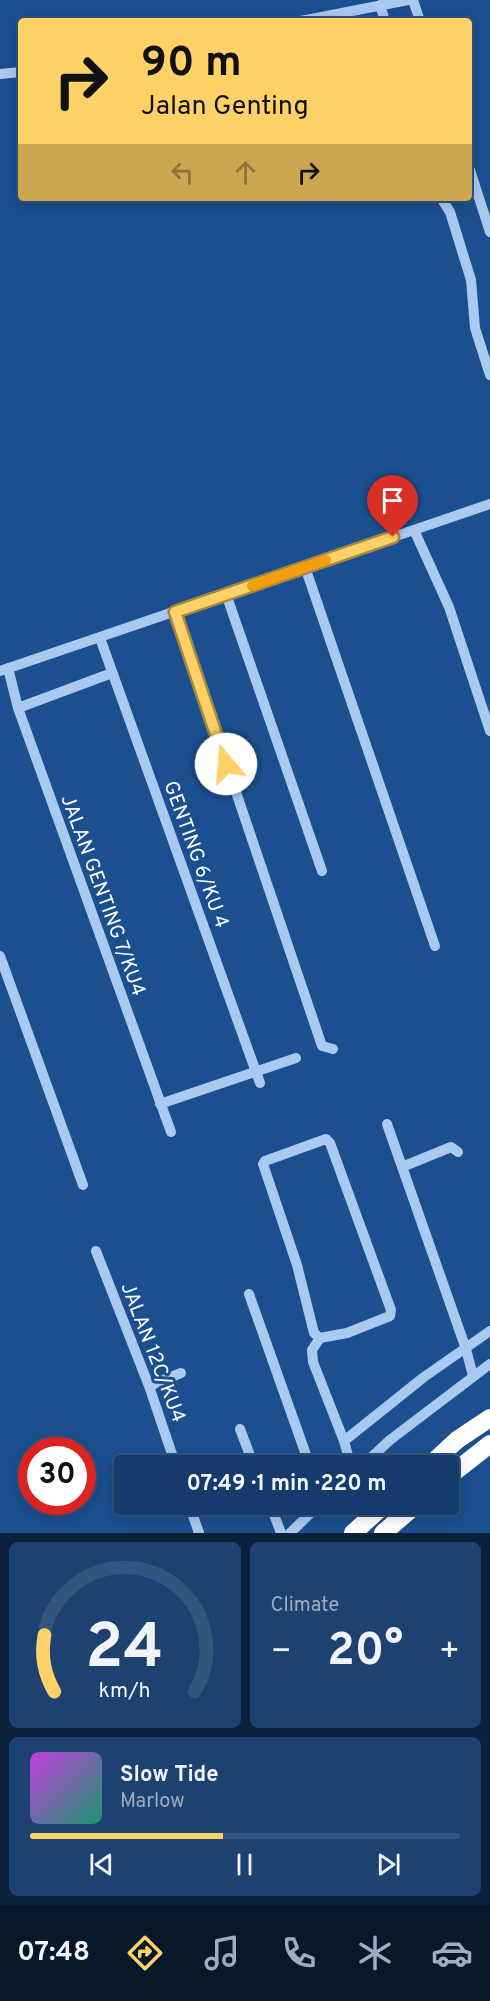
<!DOCTYPE html>
<html lang="en">
<head>
<meta charset="utf-8">
<style>
	body { margin:0; font-family:Overpass,sans-serif; background:#1d4271; color:#f1f3f6; height:100vh; display:flex; flex-direction:column; font-size:22px; white-space:nowrap }
	* { box-sizing:border-box; margin:0 }
	p { font-size:20px; color:#9dadc1 }
	.icon { flex:none; width:33px; height:33px; fill:none; stroke:currentColor; stroke-width:2; stroke-linecap:round; stroke-linejoin:round }
	.map { position:relative; height:1533px; overflow:hidden }
	.sheet { display:flex; flex-direction:column; gap:9px; padding:9px; background:#0b203b; flex:1 }
	.sheet>* { flex:none }
	.top-card { position:absolute; left:18px; top:18px; width:454px; height:183px; border-radius:6px; box-shadow:0 3px 15px #0003,0 0 0 2px #33557e; background:#ffd166; color:#111; overflow:hidden }
	.speed { position:absolute; left:18px; top:1437px; display:flex; gap:12px; font-size:30px; font-weight:700; text-align:center }
	.speed>* { display:grid; place-content:center; width:78px; height:78px; border-radius:50%; background:#143b6b; box-shadow:0 3px 15px #0003,0 0 0 2px #33557e; line-height:1 }
	.speed .limit { border:9px solid #d22; background:#fff; color:#111 }
	.pin { position:absolute; display:grid; place-items:center; width:51px; height:51px; color:#fff; margin:-62px -26px; border-radius:50% 50% 50% 0; rotate:-45deg; box-shadow:0 0 6px #0007 }
	.pin .icon { rotate:45deg }
	.me { position:absolute; width:66px; margin:-33px; rotate:342deg; stroke-linejoin:round; filter:drop-shadow(0 0 4px #0008) }
	.turn { display:flex; align-items:center; gap:21px; height:126px; padding:0 24px; font-size:27px }
	.turn .icon { width:78px; height:78px; stroke-width:2.5 }
	.turn b { display:block; font-size:42px; line-height:51px }
	.lanes { display:flex; align-items:center; height:57px; padding:0 24px; background:#0003; justify-content:center; gap:30px; direction:ltr }
	.lanes .off { opacity:.35 }
	.big { font-size:45px; font-weight:700; line-height:1.1 }
	.sheet .widget { flex:1; display:flex; flex-direction:column; justify-content:center; gap:9px; min-width:0; padding:0 21px; border-radius:9px; background:#1d4271 }
	.sheet .dial { align-items:center; gap:0 }
	.dial svg { height:156px; overflow:visible; fill:none; stroke:#33557e; stroke-width:7; stroke-linecap:round; text-anchor:middle }
	.dial text { fill:#f1f3f6; stroke:none }
	.song { display:flex; align-items:center; gap:18px }
	.cover { width:72px; height:72px; border-radius:9px; background:linear-gradient(135deg,hsl(290 70% 55%),hsl(160 70% 35%)) }
	.played { height:6px; border-radius:3px; background:linear-gradient(90deg,#ffd166 45%,#33557e 45%) }
	.keys { display:flex; justify-content:space-around; direction:ltr }
	.heat { display:flex; justify-content:space-between; align-items:center; font-size:33px; direction:ltr }
	.sheet .tiles { flex:1; display:grid; gap:9px; grid-template-columns:1fr 1fr }
	.widget:last-child { grid-column:span 2 }
	.trip { position:absolute; left:114px; top:1455px; width:345px; height:60px; border-radius:6px; background:#143b6b; box-shadow:0 3px 15px #0003,0 0 0 2px #33557e; font-weight:700; line-height:60px; text-align:center }
	.tab-bar { display:flex; height:96px; justify-content:space-around; align-items:center; background:#08182b; color:#9dadc1 }
	.tab-bar .icon { width:42px; height:42px }
	.tab-bar .on { color:#ffd166 }
	.tab-bar b { font-size:27px; color:#f1f3f6 }
	.map>svg:first-child { display:block }
	.lines { fill:none; stroke-linecap:round; stroke-linejoin:round }
	.minor { stroke:#a9c9ee; stroke-width:10 }
	.highway { stroke:#fff; stroke-width:18 }
	.route-casing { stroke:#a68842; stroke-width:15 }
	.route { stroke:#ffd166; stroke-width:10 }
	.slow { stroke:#f59e0b; stroke-width:10 }
	.labels { text-anchor:middle; stroke-width:6; stroke-linejoin:round; paint-order:stroke }
	.street-label { font-size:20px; fill:#fff; stroke:#1b4f8f }
</style>
</head>
<body>
<div class="map">
<svg width="490" height="1533" viewBox="0 0 490 1533">
	<rect width="100%" height="100%" fill="#1b4f8f"/>
	<g class="lines">
		<path class="minor" d="M 413,0 L 420,21
			M 380,5 L 385,21
			M 301,21 L 408,0
			M 0,74 L 21,72
			M 470,170 L 490,232
			M 441,198 L 450,212 L 471,280 L 475,328 L 490,375
			M 414,530 L 449,607 L 490,731
			M 305,567 L 435,946
			M 226,594 L 322,871
			M 175,612 L 322,1046 L 333,1049
			M 100,638 L 260,1083
			M 8,668 L 18,708 L 171,1132
			M 0,671 L 490,504
			M 18,708 L 112,673
			M 0,956 L 83,1185
			M 160,1104 L 296,1058
			M 387,1124 L 466,1349 L 473,1376
			M 326,1139 L 330,1143 L 391,1310 L 390,1316 L 347,1333 L 320,1338 L 314,1333 L 297,1265 L 263,1164 L 265,1161 Z
			M 402,1167 L 451,1147 L 458,1152
			M 96,1251 L 149,1386 L 176,1466
			M 249,1294 L 310,1466
			M 320,1338 L 312,1350 L 313,1362 L 344,1441 L 351,1466
			M 149,1386 L 181,1373
			M 240,1429 L 254,1466
			M 344,1441 L 424,1377 L 490,1331
			M 362,1466 L 390,1440 L 490,1364
			M 189,1504 L 199,1533
			M 270,1504 L 281,1533
			M 290,1533 L 320,1504"/>
		<path class="highway" d="M 429,1466 L 457,1440 L 490,1418
			M 448,1477 L 490,1444
			M 353,1533 L 385,1504
			M 383,1533 L 417,1504"/>
	</g>
	<g class="lines">
		<defs>
			<path id="route" d="M 226,764 L 175,612 L 393,537"/>
		</defs>
		<use href="#route" class="route-casing"/>
		<use href="#route" class="route"/>
		<path class="slow" d="M 252,586 L 326,560"/>
	</g>
	<g class="labels">
		<g class="street-label">
			<text transform="translate(197 854) rotate(70)" y="7">GENTING 6/KU 4</text>
			<text transform="translate(104 895) rotate(70)" y="7">JALAN GENTING 7/KU4</text>
			<text transform="translate(154 1352) rotate(69)" y="7">JALAN 12C/KU4</text>
		</g>
	</g>
</svg>
<div class="speed"><div class="limit">30</div></div>
<div class="pin" style="left:393px;top:537px;background:#d93025"><svg class="icon" aria-label="arrive" viewBox="0 0 24 24"><path d="M6 21V4h12l-3 4 3 4H6"/></svg></div>
<svg class="me" style="left:226px;top:764px" viewBox="-20 -20 40 40"><circle r="19" fill="#fff"/><path d="M0-13L10 11 0 6-10 11z" fill="#ffd166"/></svg>
<div class="trip">07:49 · 1 min · 220 m</div>
<div class="top-card">
<div class="turn"><svg class="icon" aria-label="right" viewBox="0 0 24 24"><path d="M7 20v-9h11M14 6l5 5-5 5"/></svg><div><b>90 m</b>Jalan Genting</div></div>
<div class="lanes"><svg class="icon off" aria-label="left" viewBox="0 0 24 24"><path d="M17 20v-9H6M10 6l-5 5 5 5"/></svg><svg class="icon off" aria-label="ahead" viewBox="0 0 24 24"><path d="M12 20V5M6 11l6-6 6 6"/></svg><svg class="icon" aria-label="right" viewBox="0 0 24 24"><path d="M7 20v-9h11M14 6l5 5-5 5"/></svg></div>
</div>
</div>
<section class="sheet">
<div class="tiles">
<div class="widget dial"><svg viewBox="0 0 100 80">
<path d="M14 69A42 42 0 1 1 86 69"/>
<path d="M14 69A42 42 0 0 1 9 40" stroke="#ffd166"/>
<text x="50" y="56" font-size="32" font-weight="700">24</text>
<text x="50" y="72" font-size="11">km/h</text>
</svg></div>
<div class="widget"><p>Climate</p>
<div class="heat"><a>−</a><b class="big">20°</b><a>+</a></div>
</div>
<div class="widget">
<div class="song"><i class="cover"></i><div><b>Slow Tide</b><p>Marlow</p></div></div>
<div class="played"></div>
<div class="keys"><svg class="icon" aria-label="previous" viewBox="0 0 24 24"><path d="M18 5L8 12l10 7zM5 5v14"/></svg><svg class="icon" aria-label="pause" viewBox="0 0 24 24"><path d="M8 5v14M16 5v14"/></svg><svg class="icon" aria-label="next" viewBox="0 0 24 24"><path d="M6 5l10 7-10 7zM19 5v14"/></svg></div>
</div>
</div>
</section>
<nav class="tab-bar">
<b>07:48</b>
<svg class="icon on" aria-label="directions" viewBox="0 0 24 24"><path d="M12 3l9 9-9 9-9-9zM9 14v-3h6M13 9l2 2-2 2"/></svg>
<svg class="icon" aria-label="music" viewBox="0 0 24 24"><path d="M9 18V5l10-2v13"/><circle cx="6" cy="18" r="3"/><circle cx="16" cy="16" r="3"/></svg>
<svg class="icon" aria-label="phone" viewBox="0 0 24 24"><path d="M5 4h4l2 5-3 2q2 4 5 5l2-3 5 2v4C11 20 4 13 5 4z"/></svg>
<svg class="icon" aria-label="climate" viewBox="0 0 24 24"><path d="M12 3v18M4 7l16 10M4 17L20 7"/></svg>
<svg class="icon" aria-label="car" viewBox="0 0 24 24"><path d="M5 17H2v-5l4-1 3-4h7l3 4 3 1v5h-3M9 17h6M6 11h13"/><circle cx="7" cy="17" r="2"/><circle cx="17" cy="17" r="2"/></svg>
</nav>
</body>
</html>
